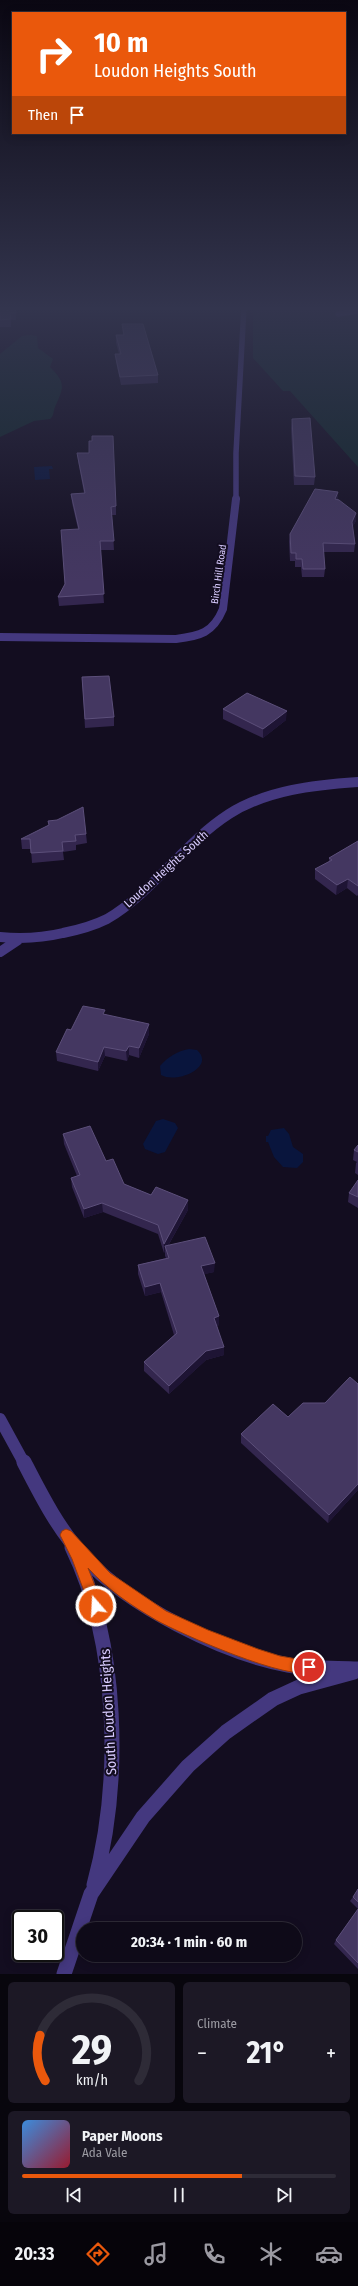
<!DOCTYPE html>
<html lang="en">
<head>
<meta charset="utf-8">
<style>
	body { margin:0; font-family:"Fira Sans Condensed",sans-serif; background:#1c1825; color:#f1f3f6; height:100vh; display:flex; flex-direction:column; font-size:15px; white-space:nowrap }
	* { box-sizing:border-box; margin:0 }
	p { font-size:13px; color:#9b9aa2 }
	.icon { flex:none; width:22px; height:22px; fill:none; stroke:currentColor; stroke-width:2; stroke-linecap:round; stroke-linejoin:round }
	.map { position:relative; height:1974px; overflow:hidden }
	.details { display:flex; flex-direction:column; gap:8px; padding:8px; background:#08060d; flex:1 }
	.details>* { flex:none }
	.hud { position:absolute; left:12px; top:12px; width:334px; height:122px; border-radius:0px; box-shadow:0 2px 10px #0003,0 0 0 1px #2e2b37; background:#ea580c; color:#fff; overflow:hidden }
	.speed { position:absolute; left:12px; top:1910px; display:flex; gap:8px; font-size:20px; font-weight:700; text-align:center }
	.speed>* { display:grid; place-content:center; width:52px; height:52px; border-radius:50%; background:#0e0a18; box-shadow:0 2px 10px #0003,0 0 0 1px #2e2b37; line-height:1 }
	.speed .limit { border:2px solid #111; border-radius:6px; background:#fff; color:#111 }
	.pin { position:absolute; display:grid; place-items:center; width:34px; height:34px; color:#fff; margin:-17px; border:2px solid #fff; border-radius:50%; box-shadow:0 1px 4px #0007 }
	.me { position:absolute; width:44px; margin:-22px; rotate:341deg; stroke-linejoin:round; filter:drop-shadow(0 0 3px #0008) }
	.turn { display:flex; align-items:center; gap:14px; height:84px; padding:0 16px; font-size:18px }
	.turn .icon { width:52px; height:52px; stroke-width:2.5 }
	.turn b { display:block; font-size:28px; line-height:34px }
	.then { display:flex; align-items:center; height:38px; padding:0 16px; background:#0003; gap:8px; font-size:15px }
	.big { font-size:30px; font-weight:700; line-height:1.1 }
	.details .card { flex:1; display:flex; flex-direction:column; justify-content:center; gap:6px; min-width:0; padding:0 14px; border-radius:6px; background:#1c1825 }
	.details .dial { align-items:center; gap:0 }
	.dial svg { height:104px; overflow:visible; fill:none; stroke:#2e2b37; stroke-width:7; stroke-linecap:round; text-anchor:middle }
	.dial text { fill:#f1f3f6; stroke:none }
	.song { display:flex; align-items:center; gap:12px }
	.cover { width:48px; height:48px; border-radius:6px; background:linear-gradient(135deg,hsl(210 70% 55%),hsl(350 70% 35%)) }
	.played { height:4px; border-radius:2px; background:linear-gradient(90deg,#ea580c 70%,#2e2b37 70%) }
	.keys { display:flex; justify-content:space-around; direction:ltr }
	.heat { display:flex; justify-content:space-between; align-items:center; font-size:22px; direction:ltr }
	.details .tiles { flex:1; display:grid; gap:8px; grid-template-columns:1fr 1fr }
	.card:last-child { grid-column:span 2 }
	.trip { position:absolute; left:76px; top:1922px; width:226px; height:40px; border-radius:20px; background:#0e0a18; box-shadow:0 2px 10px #0003,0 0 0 1px #2e2b37; font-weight:700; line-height:40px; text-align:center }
	.tab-bar { display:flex; height:64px; justify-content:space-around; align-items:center; background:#06040a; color:#9b9aa2 }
	.tab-bar .icon { width:28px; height:28px }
	.tab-bar .active { color:#ea580c }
	.tab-bar b { font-size:18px; color:#f1f3f6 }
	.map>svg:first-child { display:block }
	.green { fill:#10272a }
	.water { fill:#09153d }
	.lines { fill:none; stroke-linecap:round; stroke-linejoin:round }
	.lane { stroke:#44387f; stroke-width:5.5 }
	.street-far4 { stroke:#44387f; stroke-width:5.5 }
	.street-far3 { stroke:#44387f; stroke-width:8 }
	.street-far2 { stroke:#44387f; stroke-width:10 }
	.street-far1 { stroke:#44387f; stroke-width:12 }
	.street { stroke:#44387f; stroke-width:15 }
	.wall { fill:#33264e }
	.shaded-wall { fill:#1e1434 }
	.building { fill:#443761; stroke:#5c4f7a }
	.route { fill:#ea580c; stroke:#983908 }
	.labels { text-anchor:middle; stroke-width:4; stroke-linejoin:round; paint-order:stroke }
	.far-street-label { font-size:10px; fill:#d9ccff; stroke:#130d20 }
	.street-label { font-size:12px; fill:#d9ccff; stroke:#130d20 }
	.near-street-label { font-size:14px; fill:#d9ccff; stroke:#130d20 }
</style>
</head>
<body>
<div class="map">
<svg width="358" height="1974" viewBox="0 0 358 1974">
	<rect width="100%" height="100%" fill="#130d20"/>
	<path class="green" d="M 259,306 L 358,306 L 358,467 L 290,391 L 283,391 L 253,358 L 253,310 Z
		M 30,335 L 37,336 L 38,348 L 53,359 L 50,367 C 66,383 64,387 55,407 C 53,412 54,416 50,419 L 34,421 L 0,437 L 0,354 L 22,336 Z"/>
	<path class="water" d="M 52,466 L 53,469 L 49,469 L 50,479 L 35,480 L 34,467 Z
		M 189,1049 L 197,1050 C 216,1067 177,1084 161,1075 L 160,1066 C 168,1057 177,1051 189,1049 Z
		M 163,1119 L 175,1123 L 178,1128 L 165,1152 L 158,1154 L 145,1149 L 143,1144 L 156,1121 Z
		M 284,1128 L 289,1134 L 293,1147 L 303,1154 L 303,1162 L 297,1168 L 283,1167 L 274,1157 L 268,1142 L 266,1142 L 266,1136 L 268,1136 L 271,1130 Z"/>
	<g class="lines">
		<path class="lane" d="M 338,314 L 358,311"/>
		<path class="street-far4" d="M 236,500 L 236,453 L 244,306"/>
		<path class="street-far3" d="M 0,637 L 176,639 C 200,636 213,633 223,609 L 236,499"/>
		<path class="street-far2" d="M 0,937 C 22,939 42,938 63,933 C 78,930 93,926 107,919 C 153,892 184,843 229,814 C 267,790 314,785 358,782
			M 0,952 L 18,940"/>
		<path class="street-far1" d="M 0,1419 L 24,1463"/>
		<path class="street" d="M 24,1462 C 41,1495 58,1529 84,1557 C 129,1606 223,1653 288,1665 C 311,1669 335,1668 358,1669
			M 72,1547 C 119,1644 122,1782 94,1885
			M 64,1974 L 91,1894 L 143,1817 L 188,1766 L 226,1732 L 273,1699 L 299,1687 L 354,1672"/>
	</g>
	<path class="wall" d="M 0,306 L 15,306 L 16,320 L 11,320 L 11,327 L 0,327 Z
		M 122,324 L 158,375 L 158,383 L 121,385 L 116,362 L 115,354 L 119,354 L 116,343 L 116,335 L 123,335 Z
		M 292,419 L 315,477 L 314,485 L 294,485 L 291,428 Z
		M 77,453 L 116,506 L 116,515 L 112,515 L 114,550 L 100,550 L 104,603 L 59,606 L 58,597 L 65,584 L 78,529 L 72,503 L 71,494 L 84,493 L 78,461 Z
		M 338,492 L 338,499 L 356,521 L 352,527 L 355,544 L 354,552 L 323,552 L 325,569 L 324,577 L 302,577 L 301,567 L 295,567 L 295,561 L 290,561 L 289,542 L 290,534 Z
		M 82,677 L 114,717 L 114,726 L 85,728 Z
		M 223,709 L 286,720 L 263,738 L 223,719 Z
		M 86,834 L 87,843 L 76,845 L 76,850 L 63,852 L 64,860 L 32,863 L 31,849 L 22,849 L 21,839 Z
		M 358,841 L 358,895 L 357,896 L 347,888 L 336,895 L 315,879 L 315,869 L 329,862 L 329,858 Z
		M 105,1014 L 149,1034 L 139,1058 L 129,1055 L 127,1061 L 105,1056 L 98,1071 L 57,1061 L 56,1052 L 71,1030 Z
		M 63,1134 L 106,1161 L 124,1184 L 188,1210 L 168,1246 L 214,1272 L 204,1274 L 219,1316 L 219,1325 L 217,1326 L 224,1355 L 206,1360 L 169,1394 L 144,1371 L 144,1362 L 174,1335 L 161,1292 L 145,1296 L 138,1274 L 138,1265 L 166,1258 L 165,1256 L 165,1251 L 164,1253 L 158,1234 L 103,1212 L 84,1218 L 72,1187 L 71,1178 L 77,1176 L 64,1144 Z
		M 358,1145 L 358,1175 L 355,1173 L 356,1163 L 357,1162 L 353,1160 L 354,1150 Z
		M 358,1180 L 358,1208 L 348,1202 L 349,1193 Z
		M 358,1384 L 358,1490 L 328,1523 L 241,1443 L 241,1434 L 288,1417 L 325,1403 Z
		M 358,1889 L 358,1969 L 334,1944 L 336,1940 L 358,1909 L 350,1901 L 353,1897 Z"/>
	<path class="shaded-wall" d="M 338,492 L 338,500 L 335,499 Z
		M 356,513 L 356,521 L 351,530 L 352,522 Z
		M 287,711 L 286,720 L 263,738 L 263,729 Z
		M 348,879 L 347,888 L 336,895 L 337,885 Z
		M 149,1024 L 149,1034 L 139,1058 L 139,1048 Z
		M 129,1046 L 129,1055 L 127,1061 L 126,1051 Z
		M 104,1047 L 105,1056 L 98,1071 L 98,1062 Z
		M 188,1200 L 188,1210 L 166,1249 L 165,1246 L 165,1251 L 164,1253 L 164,1244 Z
		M 102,1203 L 103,1212 L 84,1218 L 84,1209 Z
		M 215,1263 L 214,1272 L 201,1275 L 201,1266 Z
		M 160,1283 L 161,1292 L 145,1296 L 145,1287 Z
		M 219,1316 L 219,1325 L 214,1327 L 214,1318 Z
		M 224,1347 L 224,1355 L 206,1360 L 169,1394 L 169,1386 L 206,1351 Z
		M 358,1484 L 358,1490 L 328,1523 L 329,1515 Z"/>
	<path class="building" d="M 0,306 L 15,306 L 16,313 L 10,313 L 11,319 L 0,320 Z
		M 122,324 L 143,324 L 158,375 L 120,377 L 115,354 L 121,354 L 116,335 L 124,335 Z
		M 310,418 L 315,477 L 295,476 L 292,419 Z
		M 92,436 L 113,436 L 116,506 L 111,507 L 114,541 L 100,541 L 104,594 L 58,597 L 65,584 L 61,530 L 79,529 L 71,494 L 85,493 L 77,453 L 89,453 L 89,441 L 92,441 Z
		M 315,489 L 338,492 L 335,499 L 339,500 L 356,513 L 352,522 L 355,544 L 323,543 L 325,569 L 303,569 L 302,559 L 296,559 L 296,553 L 291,553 L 290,534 Z
		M 109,676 L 114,717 L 85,719 L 82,677 Z
		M 247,693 L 287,711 L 263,729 L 223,709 Z
		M 83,807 L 86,834 L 75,835 L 76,841 L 62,842 L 63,851 L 31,853 L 30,839 L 21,839 L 49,825 L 48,821 L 57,820 Z
		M 358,841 L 358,886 L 348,879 L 337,885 L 315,869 L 332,860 L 329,858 Z
		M 83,1006 L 105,1010 L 103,1014 L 149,1024 L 139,1048 L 129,1046 L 126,1051 L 104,1047 L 98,1062 L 56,1052 L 67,1029 L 71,1030 Z
		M 90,1126 L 106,1161 L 113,1159 L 124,1184 L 151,1195 L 156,1187 L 188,1200 L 164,1244 L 158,1225 L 102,1203 L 84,1209 L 71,1178 L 80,1175 L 63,1134 Z
		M 358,1145 L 358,1152 L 354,1150 Z
		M 358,1180 L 358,1197 L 349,1193 Z
		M 205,1237 L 215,1263 L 201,1266 L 219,1316 L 214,1318 L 224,1347 L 206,1351 L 169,1386 L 144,1362 L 177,1333 L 160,1283 L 145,1287 L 138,1265 L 169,1258 L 165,1246 Z
		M 350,1377 L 358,1384 L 358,1484 L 329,1515 L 241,1434 L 273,1404 L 288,1417 L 303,1403 L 325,1403 Z
		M 358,1889 L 358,1902 L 353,1897 Z
		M 358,1909 L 358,1963 L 336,1940 Z"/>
	<linearGradient id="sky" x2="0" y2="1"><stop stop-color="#0a0712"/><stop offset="0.53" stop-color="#33354e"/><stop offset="1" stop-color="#33354e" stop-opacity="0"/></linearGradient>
	<rect width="358" height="582" fill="url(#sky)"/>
	<path class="route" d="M 66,1529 L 71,1531 L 110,1573 L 166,1611 L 208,1630 L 258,1649 L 280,1656 L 314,1662 L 316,1667 L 314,1672 C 289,1682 181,1634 156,1620 C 132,1606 107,1589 88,1568 L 103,1606 L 101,1610 L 96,1612 L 91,1610 L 72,1559 L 60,1535 L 62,1531 Z"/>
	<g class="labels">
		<g class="far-street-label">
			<text transform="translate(218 574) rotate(-82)" y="4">Birch Hill Road</text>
		</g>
		<g class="street-label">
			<text transform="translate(166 869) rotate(-42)" y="4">Loudon Heights South</text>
		</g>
		<g class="near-street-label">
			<text transform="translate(108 1712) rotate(-93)" y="5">South Loudon Heights</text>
		</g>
	</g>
</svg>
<div class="speed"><div class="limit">30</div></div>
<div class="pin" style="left:309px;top:1667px;background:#d93025"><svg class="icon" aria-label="arrive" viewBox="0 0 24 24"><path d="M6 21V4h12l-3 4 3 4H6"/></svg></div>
<svg class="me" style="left:96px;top:1606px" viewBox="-20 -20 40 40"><circle r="17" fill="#ea580c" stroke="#fff" stroke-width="3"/><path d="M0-11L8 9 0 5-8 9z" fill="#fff"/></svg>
<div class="trip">20:34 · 1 min · 60 m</div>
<div class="hud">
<div class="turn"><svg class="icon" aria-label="right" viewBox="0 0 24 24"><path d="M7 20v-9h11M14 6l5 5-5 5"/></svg><div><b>10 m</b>Loudon Heights South</div></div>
<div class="then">Then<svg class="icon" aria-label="arrive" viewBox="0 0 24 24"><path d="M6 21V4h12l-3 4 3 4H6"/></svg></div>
</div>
</div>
<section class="details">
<div class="tiles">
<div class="card dial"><svg viewBox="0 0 100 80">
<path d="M14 69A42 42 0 1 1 86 69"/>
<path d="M14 69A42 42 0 0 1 10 34" stroke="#ea580c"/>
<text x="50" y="56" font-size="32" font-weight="700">29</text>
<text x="50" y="72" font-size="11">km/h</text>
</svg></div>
<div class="card"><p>Climate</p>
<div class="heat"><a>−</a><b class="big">21°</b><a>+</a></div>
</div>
<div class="card">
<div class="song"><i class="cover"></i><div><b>Paper Moons</b><p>Ada Vale</p></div></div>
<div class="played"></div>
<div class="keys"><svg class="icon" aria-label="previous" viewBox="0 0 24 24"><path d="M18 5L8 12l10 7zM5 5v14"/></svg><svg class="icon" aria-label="pause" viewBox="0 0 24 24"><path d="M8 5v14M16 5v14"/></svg><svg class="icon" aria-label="next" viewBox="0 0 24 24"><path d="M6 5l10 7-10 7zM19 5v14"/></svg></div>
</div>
</div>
</section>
<nav class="tab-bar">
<b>20:33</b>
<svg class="icon active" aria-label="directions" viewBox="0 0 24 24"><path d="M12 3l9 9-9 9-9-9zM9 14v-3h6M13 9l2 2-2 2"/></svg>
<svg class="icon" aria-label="music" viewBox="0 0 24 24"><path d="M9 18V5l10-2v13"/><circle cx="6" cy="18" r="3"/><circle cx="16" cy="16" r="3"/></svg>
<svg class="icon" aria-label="phone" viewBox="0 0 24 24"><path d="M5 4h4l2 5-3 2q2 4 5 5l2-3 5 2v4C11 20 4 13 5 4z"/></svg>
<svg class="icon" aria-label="climate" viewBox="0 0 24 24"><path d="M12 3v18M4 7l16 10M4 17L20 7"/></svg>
<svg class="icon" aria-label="car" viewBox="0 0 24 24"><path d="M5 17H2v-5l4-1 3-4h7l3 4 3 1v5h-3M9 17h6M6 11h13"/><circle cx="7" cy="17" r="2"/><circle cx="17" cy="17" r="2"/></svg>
</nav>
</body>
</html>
